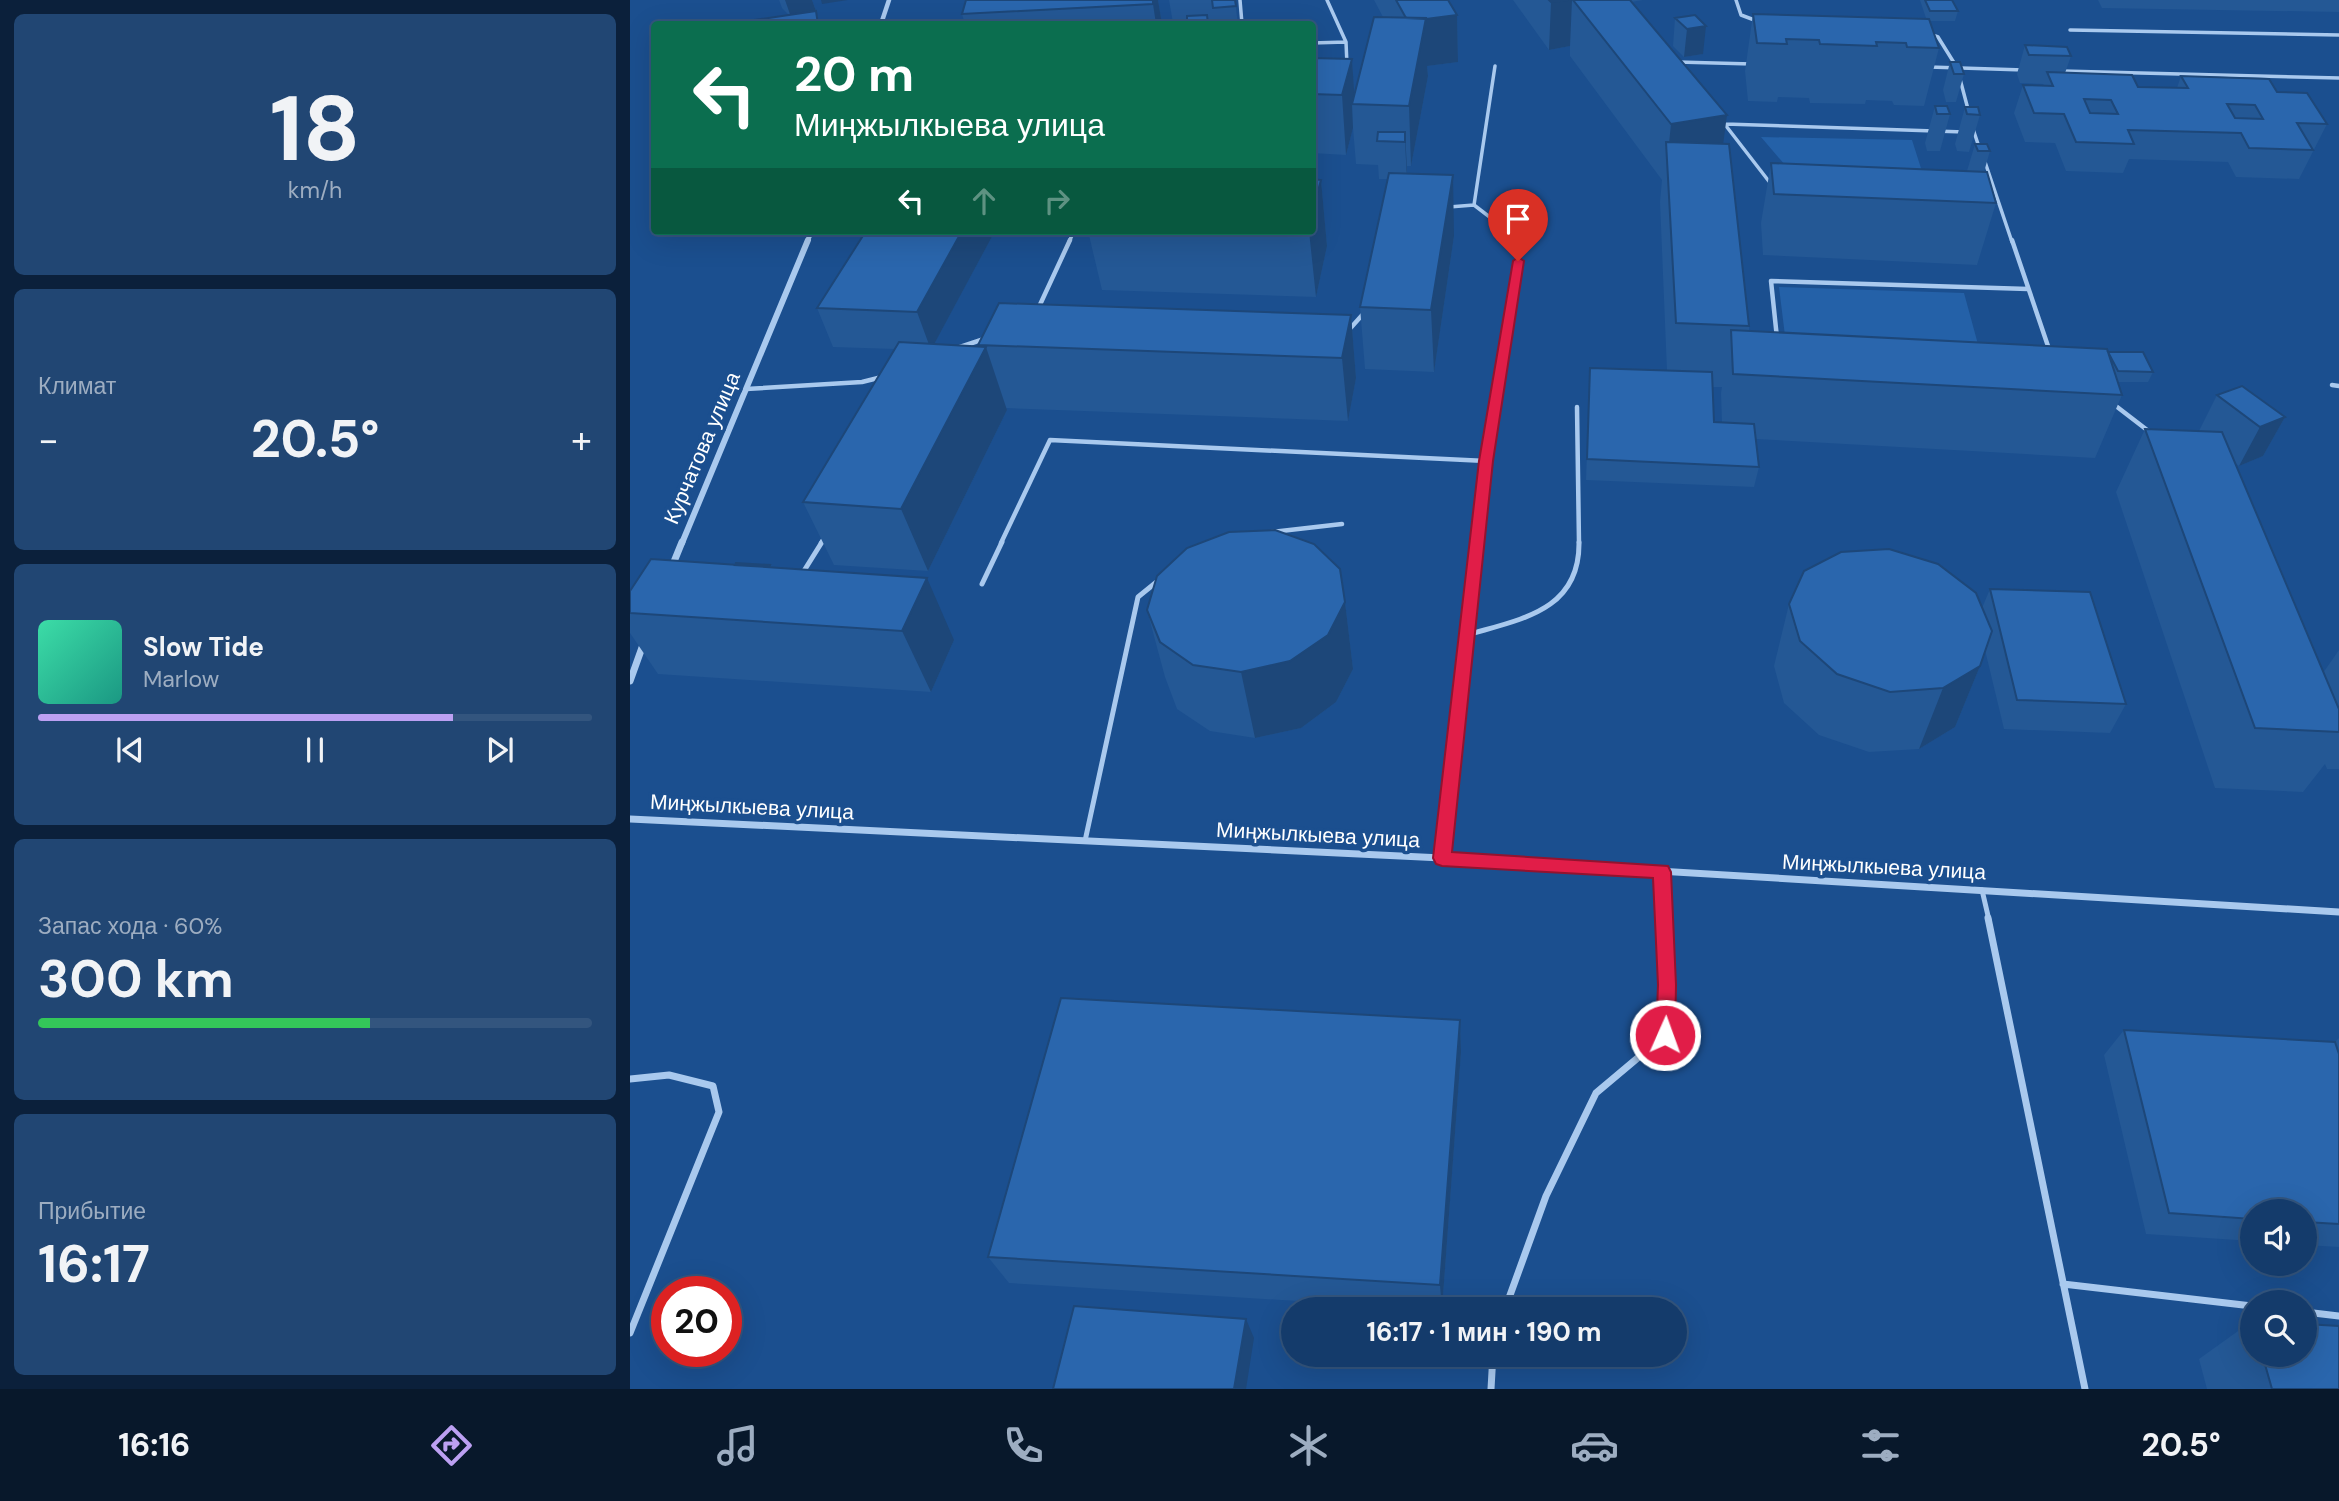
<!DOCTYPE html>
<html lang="ru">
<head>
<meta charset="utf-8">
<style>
	body { margin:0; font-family:"DM Sans",sans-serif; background:#214673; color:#f1f3f6; height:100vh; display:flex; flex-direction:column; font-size:26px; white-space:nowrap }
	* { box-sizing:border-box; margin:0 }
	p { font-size:23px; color:#9dadc1 }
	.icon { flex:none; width:38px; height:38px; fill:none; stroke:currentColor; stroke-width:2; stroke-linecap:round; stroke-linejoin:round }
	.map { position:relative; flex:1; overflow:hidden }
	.details { display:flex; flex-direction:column; gap:14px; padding:14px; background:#0b203b; width:630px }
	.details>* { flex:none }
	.top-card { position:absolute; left:21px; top:21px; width:665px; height:214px; border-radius:7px; box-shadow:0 7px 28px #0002,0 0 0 2px #33557e; background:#0b6e4f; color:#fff; overflow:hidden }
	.buttons { position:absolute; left:1610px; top:1199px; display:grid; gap:14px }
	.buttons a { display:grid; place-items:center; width:77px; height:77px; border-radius:50%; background:#143b6b; box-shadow:0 7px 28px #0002,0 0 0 2px #33557e; font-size:35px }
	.speed { position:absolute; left:21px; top:1276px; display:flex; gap:14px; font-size:35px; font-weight:700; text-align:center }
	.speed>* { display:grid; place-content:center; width:91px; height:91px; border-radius:50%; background:#143b6b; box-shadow:0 7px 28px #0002,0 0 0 2px #33557e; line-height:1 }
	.speed .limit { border:10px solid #d22; background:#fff; color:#111 }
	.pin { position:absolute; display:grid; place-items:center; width:60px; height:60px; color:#fff; margin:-72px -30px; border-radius:50% 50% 50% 0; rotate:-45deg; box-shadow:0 0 7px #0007 }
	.pin .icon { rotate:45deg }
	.me { position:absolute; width:77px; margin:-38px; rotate:2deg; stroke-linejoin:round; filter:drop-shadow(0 0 5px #0008) }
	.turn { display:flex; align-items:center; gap:24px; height:147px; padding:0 28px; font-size:32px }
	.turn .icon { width:91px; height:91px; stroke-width:2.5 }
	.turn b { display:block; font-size:49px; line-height:60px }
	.lanes { display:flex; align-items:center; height:66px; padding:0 28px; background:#0003; justify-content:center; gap:35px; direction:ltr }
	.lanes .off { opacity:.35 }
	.big { font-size:52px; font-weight:700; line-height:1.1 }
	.details .tile { flex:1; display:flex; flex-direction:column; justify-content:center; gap:10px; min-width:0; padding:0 24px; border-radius:10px; background:#214673 }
	.details .dial { align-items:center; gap:0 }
	.dial b { font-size:91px; line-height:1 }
	.song { display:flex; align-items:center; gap:21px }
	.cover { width:84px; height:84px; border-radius:10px; background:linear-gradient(135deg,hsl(160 70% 55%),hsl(170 70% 35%)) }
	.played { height:7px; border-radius:4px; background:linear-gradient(90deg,#bca0f2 75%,#33557e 75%) }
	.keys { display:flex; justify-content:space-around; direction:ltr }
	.heat { display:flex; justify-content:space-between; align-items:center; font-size:38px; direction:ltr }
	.charge { height:10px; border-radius:5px; background:linear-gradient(90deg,#34c759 60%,#33557e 0) }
	.trip { position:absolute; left:651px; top:1297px; width:406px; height:70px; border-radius:35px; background:#143b6b; box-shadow:0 7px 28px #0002,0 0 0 2px #33557e; font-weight:700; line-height:70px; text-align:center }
	.tab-bar { display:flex; height:112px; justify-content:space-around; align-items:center; background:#08182b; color:#9dadc1 }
	.tab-bar .icon { width:49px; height:49px }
	.tab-bar .on { color:#bca0f2 }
	.tab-bar b { font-size:32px; color:#f1f3f6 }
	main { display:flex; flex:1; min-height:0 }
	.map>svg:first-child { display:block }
	.green { fill:#2461a8 }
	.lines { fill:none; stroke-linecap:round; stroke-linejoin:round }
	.service-far3 { stroke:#a9c9ee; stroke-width:3.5 }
	.service-far2 { stroke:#a9c9ee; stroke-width:4.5 }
	.service-far1 { stroke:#a9c9ee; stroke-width:5 }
	.service { stroke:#a9c9ee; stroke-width:7 }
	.minor-far2 { stroke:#a9c9ee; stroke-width:4.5 }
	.minor-far1 { stroke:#a9c9ee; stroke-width:6 }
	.minor { stroke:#a9c9ee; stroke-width:7 }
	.wall { fill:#245895; fill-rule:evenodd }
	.shaded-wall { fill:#1d4779 }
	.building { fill:#2a66ad; stroke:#1d4779; stroke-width:2; fill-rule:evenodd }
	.route { fill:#e11d48; stroke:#92132f; stroke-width:2 }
	.labels { text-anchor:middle; stroke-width:7; stroke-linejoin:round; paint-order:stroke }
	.street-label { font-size:21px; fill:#fff; stroke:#1b4f8f }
</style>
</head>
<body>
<main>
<section class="details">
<div class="tile dial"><b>18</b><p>km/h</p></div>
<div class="tile"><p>Климат</p>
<div class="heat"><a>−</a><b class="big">20.5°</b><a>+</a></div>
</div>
<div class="tile">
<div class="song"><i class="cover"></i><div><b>Slow Tide</b><p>Marlow</p></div></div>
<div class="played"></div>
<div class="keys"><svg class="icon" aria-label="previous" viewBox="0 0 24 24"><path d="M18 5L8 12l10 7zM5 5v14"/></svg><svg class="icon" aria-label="pause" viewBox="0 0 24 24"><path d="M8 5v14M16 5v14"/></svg><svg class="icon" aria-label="next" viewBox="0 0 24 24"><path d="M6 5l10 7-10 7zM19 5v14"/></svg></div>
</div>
<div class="tile"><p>Запас хода · 60%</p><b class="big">300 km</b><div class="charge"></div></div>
<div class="tile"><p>Прибытие</p><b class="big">16:17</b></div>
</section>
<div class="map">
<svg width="1709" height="1389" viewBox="0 0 1709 1389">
	<rect width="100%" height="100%" fill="#1b4f8f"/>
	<path class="green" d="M 1131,137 L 1282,140 L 1296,184 L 1167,179 Z
		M 1149,287 L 1334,293 L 1352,359 L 1157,352 Z"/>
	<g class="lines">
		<path class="service-far3" d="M 610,0 L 612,24
			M 697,0 L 716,42
			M 1106,0 L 1111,15 L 1127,21
			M 1440,30 L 1709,35
			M 1300,34 L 1308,37 L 1326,66
			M 682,43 L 716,42 L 717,65
			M 1047,62 L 1122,64
			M 1299,67 L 1394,70
			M 1432,71 L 1709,78
			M 1330,79 L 1339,113
			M 1093,122 L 1141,184
			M 1095,124 L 1334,132
			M 1343,129 L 1350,150
			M 1354,159 L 1382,242
			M 844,205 L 865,66
			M 819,207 L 844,205 L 874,228 L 884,242
			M 439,242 L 444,231"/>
		<path class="service-far2" d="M 1382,240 L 1420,352
			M 408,309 L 440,240
			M 717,332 L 734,313
			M 1147,338 L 1141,281 L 1398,289
			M 327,348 L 357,338
			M 1702,385 L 1709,386
			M 116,389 L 232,382 L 252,377
			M 1482,403 L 1521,433
			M 947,407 L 949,543
			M 642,532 L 712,524
			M 191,543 L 195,537
			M 371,543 L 420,440 L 856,461
			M 847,543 L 856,461 L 888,261 L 883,240"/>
		<path class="service-far1" d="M 172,574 L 192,542
			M 352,584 L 372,542
			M 837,635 C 891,619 950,611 949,542
			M 455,841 L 508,597 L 529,580
			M 812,858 L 847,542
			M 1032,872 L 1034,920
			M 1352,890 L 1359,920"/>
		<path class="service" d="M 1358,918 L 1455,1389
			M 0,1079 L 39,1075 L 83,1086 L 89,1112 L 0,1333
			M 1433,1284 L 1622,1306
			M 875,1309 L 916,1196 L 966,1093 L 1035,1035 L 1037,985 L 1034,918
			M 1675,1312 L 1709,1316
			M 861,1389 L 863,1354"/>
		<path class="minor-far2" d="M 251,24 L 259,0
			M 177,242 L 182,231"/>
		<path class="minor-far1" d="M 52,543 L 178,240"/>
		<path class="minor" d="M 41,569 L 52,542
			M 0,681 L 14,642
			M 0,819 L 812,858 L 1709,912"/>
	</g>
	<path class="wall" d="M 149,0 L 182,0 L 186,11 L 179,12 L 186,11 L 190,24 L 97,24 L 159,15 L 152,8 Z
		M 336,0 L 528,0 L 532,24 L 335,24 L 332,14 Z
		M 539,0 L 605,0 L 608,24 L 585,24 L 585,21 L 578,21 L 578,24 L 557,24 L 557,22 L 543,23 Z
		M 744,0 L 818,0 L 827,15 L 828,62 L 797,66 L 798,76 L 781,166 L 777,166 L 777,174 L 824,236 L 804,372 L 735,369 L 730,307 L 758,179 L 749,179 L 748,165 L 726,164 L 723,128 L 716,155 L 682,153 L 682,45 L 685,58 L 722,59 L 724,93 L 753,17 Z
		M 883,0 L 1013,0 L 1001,2 L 1093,144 L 1119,326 L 1119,331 L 1478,353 L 1523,372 L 1518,382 L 1488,382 L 1492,395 L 1465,458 L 1126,439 L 1129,467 L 1124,487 L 956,480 L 960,368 L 1037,371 L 1030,202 L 1032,180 L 940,56 L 940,46 L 919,50 ZM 1083,387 L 1092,387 L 1091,393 L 1092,423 L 1084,422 Z
		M 1290,0 L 1322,0 L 1328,11 L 1325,21 L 1300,21 L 1309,48 L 1294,106 L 1264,105 L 1262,101 L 1236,100 L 1235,104 L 1180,103 L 1179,98 L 1148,97 L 1147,102 L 1118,101 L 1115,71 L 1123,14 L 1296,18 Z
		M 1468,0 L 1709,0 L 1709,12 L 1472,8 Z
		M 1065,15 L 1073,54 L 1054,57 L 1043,46 L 1045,18 Z
		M 1395,45 L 1441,56 L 1435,73 L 1508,87 L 1547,88 L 1551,76 L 1647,92 L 1697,124 L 1669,179 L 1606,177 L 1598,162 L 1499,159 L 1493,173 L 1436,171 L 1425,143 L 1395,142 L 1384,113 L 1393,85 L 1413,85 L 1414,84 L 1390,83 L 1387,74 Z
		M 1320,62 L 1334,74 L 1326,102 L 1316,102 L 1313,90 Z
		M 1305,106 L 1320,114 L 1310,151 L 1297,151 L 1295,143 Z
		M 1335,107 L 1350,115 L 1339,152 L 1327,151 L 1325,144 Z
		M 1345,144 L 1360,151 L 1354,172 L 1366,203 L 1347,265 L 1133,255 L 1131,223 L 1141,163 L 1337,171 Z
		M 691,180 L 697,246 L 686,297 L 472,290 L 458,231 L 682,231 Z
		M 57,231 L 90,231 L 59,234 Z
		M 365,231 L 304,344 L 349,347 L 348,345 L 721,315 L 726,378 L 718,421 L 376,408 L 377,410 L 298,571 L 204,565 L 173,502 L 265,349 L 203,347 L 187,308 Z
		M 1587,395 L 1655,417 L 1633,456 L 1609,466 L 1604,462 L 1693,673 L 1709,650 L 1709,769 L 1697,769 L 1695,764 L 1673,792 L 1585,788 L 1486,492 L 1515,429 L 1569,431 Z
		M 141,567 L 324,640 L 301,692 L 28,674 L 0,633 L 0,591 Z
		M 1360,589 L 1496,704 L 1480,733 L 1374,729 L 1355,650 L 1350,666 L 1325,727 L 1289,749 L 1239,752 L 1189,735 L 1154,703 L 1144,666 L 1159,604 L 1352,608 Z
		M 715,602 L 723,669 L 706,702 L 671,728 L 625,738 L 580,731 L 547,709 L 535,677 L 517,610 Z
		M 830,1020 L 831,1052 L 812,1309 L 794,1309 L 379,1283 L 358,1257 Z
		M 1494,1030 L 1705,1042 L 1709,1038 L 1709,1247 L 1675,1245 L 1675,1211 L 1622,1211 L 1622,1241 L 1516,1234 L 1474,1055 Z
		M 1622,1321 L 1622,1354 L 1675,1354 L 1709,1389 L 1577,1389 L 1569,1359 Z"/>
	<path class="shaded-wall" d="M 155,0 L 182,0 L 186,11 L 161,17 Z
		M 191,0 L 218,0 L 192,4 Z
		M 523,0 L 528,0 L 532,24 L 526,24 L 523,4 Z
		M 938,0 L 942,0 L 940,46 L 919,50 L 921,2 Z
		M 827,15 L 828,62 L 797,66 L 798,76 L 781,166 L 779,106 L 777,21 Z
		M 1076,26 L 1073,54 L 1054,57 L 1057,29 Z
		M 722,59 L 725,104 L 722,104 L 723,128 L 716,155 L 712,95 Z
		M 1097,115 L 1089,175 L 1037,163 L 1041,124 Z
		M 775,132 L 777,169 L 777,179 L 775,142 Z
		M 823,175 L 824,236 L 804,372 L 801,310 Z
		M 691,180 L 697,246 L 686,297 L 679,231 L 682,231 L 682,213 Z
		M 332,231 L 365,231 L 301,350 L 287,312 Z
		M 721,315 L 726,378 L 718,421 L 712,358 Z
		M 356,347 L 377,410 L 298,571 L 271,509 Z
		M 1655,417 L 1633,456 L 1609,466 L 1630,427 Z
		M 297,578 L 324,640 L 301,692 L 272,631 Z
		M 715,602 L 723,669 L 706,702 L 671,728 L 625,738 L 611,672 Z
		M 1350,666 L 1325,727 L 1289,749 L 1313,688 Z
		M 830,1020 L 831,1052 L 812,1309 L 810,1285 Z
		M 616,1319 L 624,1338 L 616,1389 L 604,1389 Z"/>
	<path class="building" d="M 336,0 L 523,0 L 523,4 L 332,14 Z
		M 582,0 L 605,0 L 606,6 L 583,8 Z
		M 766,0 L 818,0 L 827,15 L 796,19 L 776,18 Z
		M 919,0 L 938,0 L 921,2 Z
		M 943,0 L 1000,0 L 1097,115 L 1041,124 Z
		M 1295,0 L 1322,0 L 1328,11 L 1300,11 Z
		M 186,11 L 188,24 L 97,24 Z
		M 1123,14 L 1299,19 L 1309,48 L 1277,47 L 1276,43 L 1246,42 L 1247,46 L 1190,44 L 1189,40 L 1156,39 L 1157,44 L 1127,43 Z
		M 577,15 L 578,24 L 557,24 L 557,16 Z
		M 1065,15 L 1076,26 L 1057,29 L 1045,18 Z
		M 744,17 L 796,18 L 779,106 L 722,104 Z
		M 683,44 L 685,58 L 682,58 Z
		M 1395,45 L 1437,47 L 1441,56 L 1399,55 Z
		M 682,58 L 722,59 L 712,95 L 682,94 Z
		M 1320,62 L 1330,62 L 1334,74 L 1324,74 Z
		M 1417,72 L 1502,75 L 1508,87 L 1558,88 L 1551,76 L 1639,79 L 1647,92 L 1677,93 L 1697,124 L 1667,123 L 1683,150 L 1619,148 L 1611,133 L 1498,130 L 1504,144 L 1446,142 L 1434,114 L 1404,113 L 1393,85 L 1423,86 ZM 1454,99 L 1481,100 L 1488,114 L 1460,113 ZM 1597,104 L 1625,105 L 1633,119 L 1605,118 Z
		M 1305,106 L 1317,106 L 1320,114 L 1307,114 Z
		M 1335,107 L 1348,107 L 1350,115 L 1337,114 Z
		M 748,132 L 775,132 L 775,142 L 747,141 Z
		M 1036,142 L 1099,144 L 1119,326 L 1046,323 Z
		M 1345,144 L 1357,144 L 1360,151 L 1348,151 Z
		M 1141,163 L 1357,172 L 1366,203 L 1144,194 Z
		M 759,173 L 823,175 L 801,310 L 730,307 Z
		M 682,179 L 691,180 L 682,213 Z
		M 236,231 L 332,231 L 287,312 L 187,308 Z
		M 369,303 L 721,315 L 712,358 L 348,345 Z
		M 1101,330 L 1477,349 L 1492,395 L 1103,374 Z
		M 269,342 L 356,347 L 271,509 L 173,502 Z
		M 1478,352 L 1513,352 L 1523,372 L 1488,371 Z
		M 960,368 L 1082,372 L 1084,422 L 1124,424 L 1129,467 L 957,459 Z
		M 1612,386 L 1655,417 L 1630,427 L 1587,395 Z
		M 1515,429 L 1592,432 L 1709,709 L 1709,732 L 1625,728 Z
		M 645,530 L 684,544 L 710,569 L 715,602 L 698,635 L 660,661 L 611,672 L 563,665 L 530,642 L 517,610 L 527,576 L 557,548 L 599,532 Z
		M 1259,549 L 1308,564 L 1346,593 L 1362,631 L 1350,666 L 1313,688 L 1260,692 L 1207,674 L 1170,641 L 1159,604 L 1174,571 L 1211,552 Z
		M 21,559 L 297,578 L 272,631 L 0,613 L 0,591 Z
		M 106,563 L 140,565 L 139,567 L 105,565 Z
		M 1360,589 L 1460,592 L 1496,704 L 1387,700 Z
		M 431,998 L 830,1020 L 810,1285 L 358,1257 Z
		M 1494,1030 L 1705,1042 L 1709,1054 L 1709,1224 L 1675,1222 L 1675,1211 L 1622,1211 L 1622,1219 L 1539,1213 Z
		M 444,1306 L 616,1319 L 604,1389 L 423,1389 Z
		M 1675,1324 L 1709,1326 L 1709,1389 L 1642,1389 L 1632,1354 L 1675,1354 Z"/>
	<path class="route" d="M 888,257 L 894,261 L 863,461 L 822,852 L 1038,866 L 1041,872 L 1046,985 L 1045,1035 L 1042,1041 L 1035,1044 L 1029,1041 L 1026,1035 L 1028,985 L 1023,878 L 812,866 L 806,864 L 803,858 L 849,461 L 883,261 Z"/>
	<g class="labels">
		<g class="street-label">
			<text transform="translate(72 448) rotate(-67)" y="7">Курчатова улица</text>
			<text transform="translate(122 807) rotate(3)" y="7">Миңжылкыева улица</text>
			<text transform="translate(688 835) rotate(3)" y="7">Миңжылкыева улица</text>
			<text transform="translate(1254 867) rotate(3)" y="7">Миңжылкыева улица</text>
		</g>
	</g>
</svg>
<div class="buttons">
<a><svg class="icon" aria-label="sound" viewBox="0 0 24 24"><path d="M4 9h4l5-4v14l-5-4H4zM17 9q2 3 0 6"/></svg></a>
<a><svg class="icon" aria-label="search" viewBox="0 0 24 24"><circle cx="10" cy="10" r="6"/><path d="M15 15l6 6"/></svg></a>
</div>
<div class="speed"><div class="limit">20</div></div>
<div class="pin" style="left:888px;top:261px;background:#d93025"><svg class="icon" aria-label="arrive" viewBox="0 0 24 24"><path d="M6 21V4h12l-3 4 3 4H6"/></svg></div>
<svg class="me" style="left:1035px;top:1035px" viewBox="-20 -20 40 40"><circle r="17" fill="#e11d48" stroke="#fff" stroke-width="3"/><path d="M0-11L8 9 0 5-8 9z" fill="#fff"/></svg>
<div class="trip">16:17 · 1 мин · 190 m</div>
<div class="top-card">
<div class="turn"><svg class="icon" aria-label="left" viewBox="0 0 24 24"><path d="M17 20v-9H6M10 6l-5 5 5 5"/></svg><div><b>20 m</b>Миңжылкыева улица</div></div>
<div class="lanes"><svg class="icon" aria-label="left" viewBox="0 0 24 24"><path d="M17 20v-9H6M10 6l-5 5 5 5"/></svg><svg class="icon off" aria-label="ahead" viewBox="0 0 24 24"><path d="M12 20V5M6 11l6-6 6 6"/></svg><svg class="icon off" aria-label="right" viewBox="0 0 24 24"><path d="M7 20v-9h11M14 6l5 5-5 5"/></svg></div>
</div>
</div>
</main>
<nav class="tab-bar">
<b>16:16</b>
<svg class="icon on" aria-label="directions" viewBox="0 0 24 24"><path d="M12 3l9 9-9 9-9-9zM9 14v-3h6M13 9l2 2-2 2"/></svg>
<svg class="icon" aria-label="music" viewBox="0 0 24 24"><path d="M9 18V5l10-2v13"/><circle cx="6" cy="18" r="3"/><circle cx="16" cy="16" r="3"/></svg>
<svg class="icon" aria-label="phone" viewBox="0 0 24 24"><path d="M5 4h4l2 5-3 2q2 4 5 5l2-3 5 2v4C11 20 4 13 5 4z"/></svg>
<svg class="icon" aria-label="climate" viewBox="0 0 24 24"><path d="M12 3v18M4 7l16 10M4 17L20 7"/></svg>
<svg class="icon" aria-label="car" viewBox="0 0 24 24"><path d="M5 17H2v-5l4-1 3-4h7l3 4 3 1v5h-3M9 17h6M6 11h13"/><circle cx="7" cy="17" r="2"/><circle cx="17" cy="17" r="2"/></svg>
<svg class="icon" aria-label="filters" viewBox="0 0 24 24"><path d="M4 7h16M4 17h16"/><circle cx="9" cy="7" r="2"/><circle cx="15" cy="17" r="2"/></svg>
<b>20.5°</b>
</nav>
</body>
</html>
